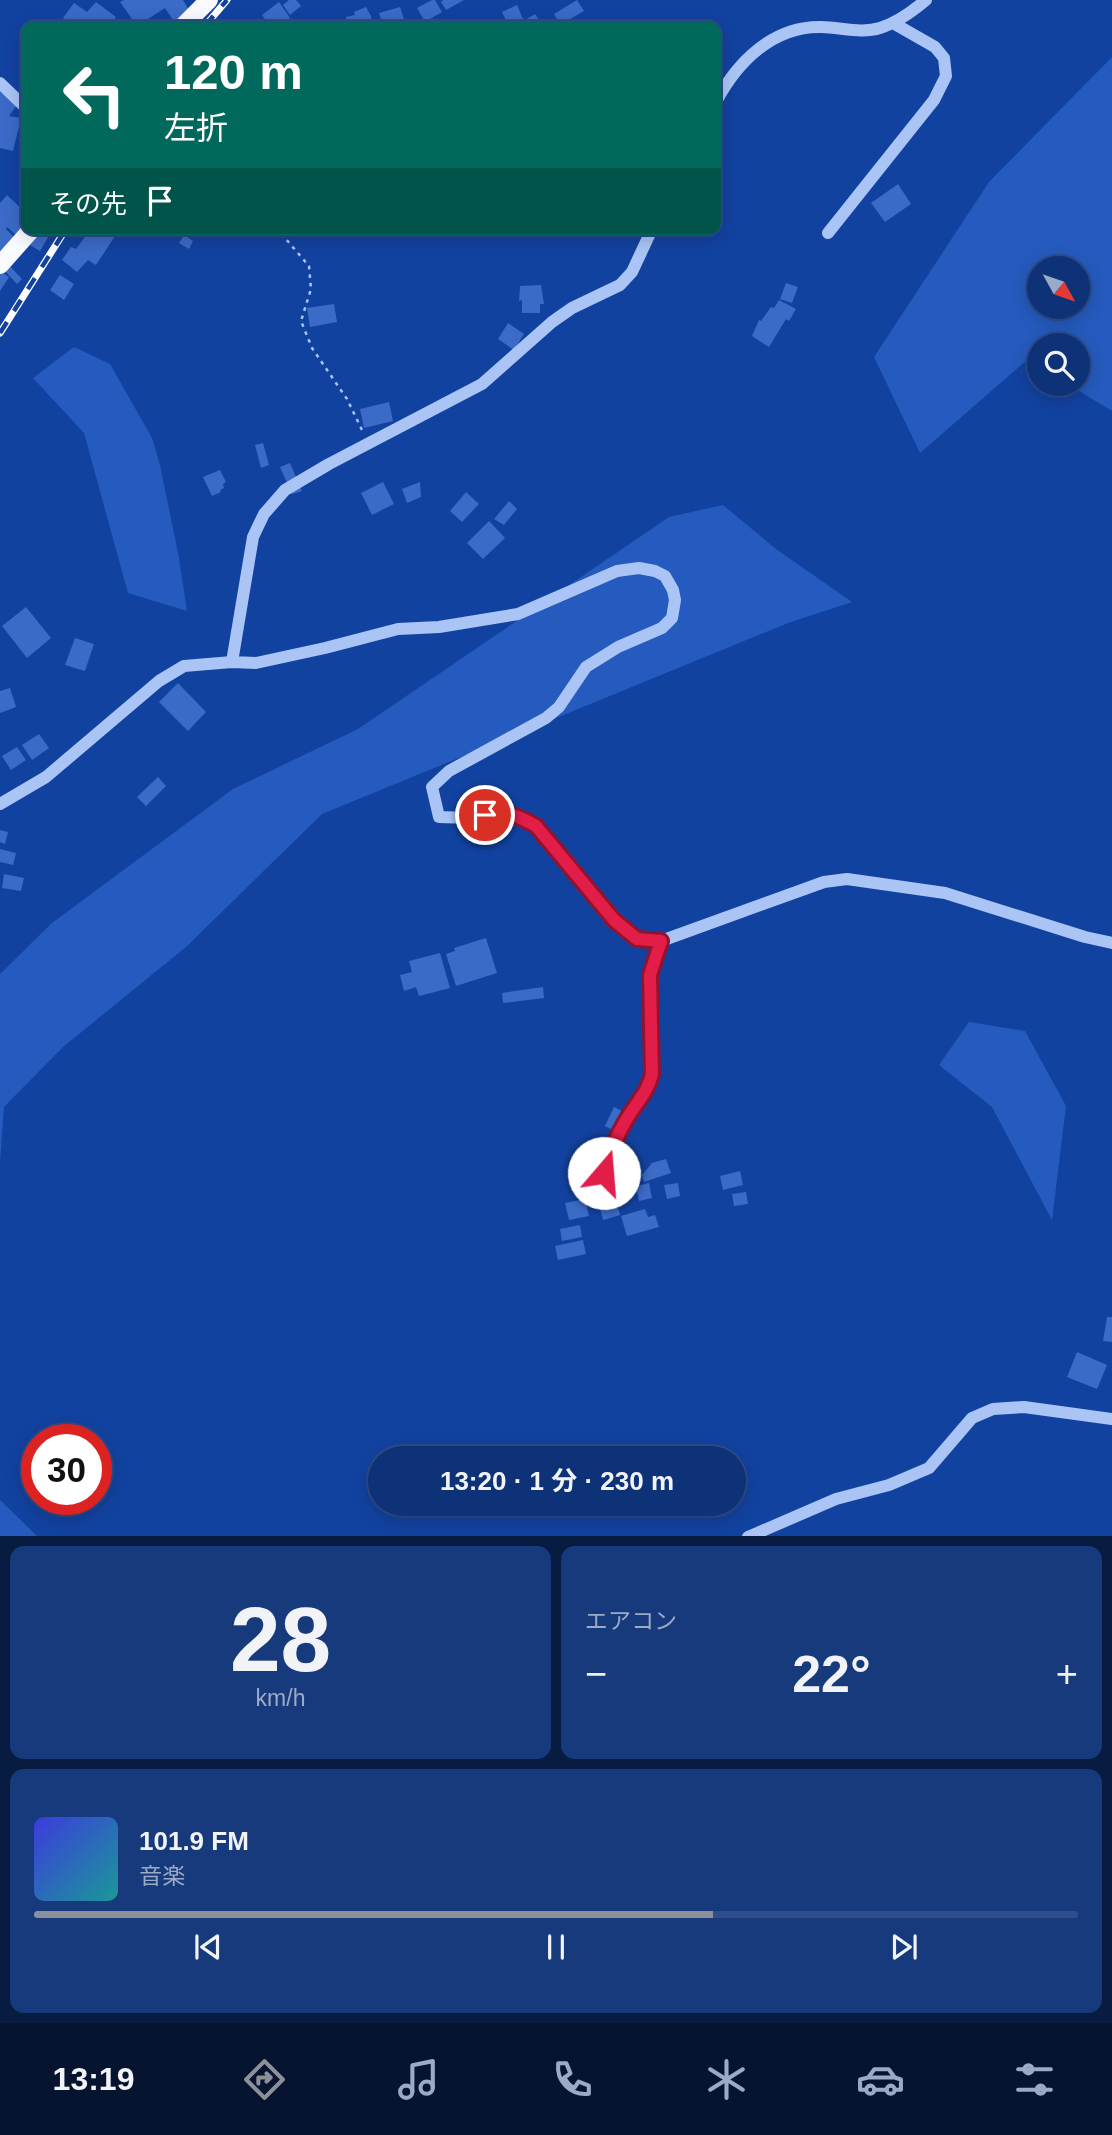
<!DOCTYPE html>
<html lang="ja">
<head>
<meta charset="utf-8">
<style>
	body { margin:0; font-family:Helvetica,"Noto Sans JP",sans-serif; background:#173a7d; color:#f1f3f6; height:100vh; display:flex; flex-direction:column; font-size:26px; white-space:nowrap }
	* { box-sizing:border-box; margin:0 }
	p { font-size:23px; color:#9baac6 }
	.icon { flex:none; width:38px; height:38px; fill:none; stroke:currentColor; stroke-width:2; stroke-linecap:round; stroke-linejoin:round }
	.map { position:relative; height:1536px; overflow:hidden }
	.sheet { display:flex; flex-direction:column; gap:10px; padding:10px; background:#081c42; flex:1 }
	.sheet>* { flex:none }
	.banner { position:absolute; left:21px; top:21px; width:700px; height:214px; border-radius:14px; box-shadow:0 4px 18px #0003,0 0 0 2px #2e4d8a; background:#00695c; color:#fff; overflow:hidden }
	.needle { width:46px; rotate:130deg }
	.fabs { position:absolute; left:1027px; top:256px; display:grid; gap:14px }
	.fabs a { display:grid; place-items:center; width:63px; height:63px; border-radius:50%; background:#0e3278; box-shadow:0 4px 18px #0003,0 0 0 2px #2e4d8a; font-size:35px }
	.speed { position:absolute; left:21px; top:1424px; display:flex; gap:14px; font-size:35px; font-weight:700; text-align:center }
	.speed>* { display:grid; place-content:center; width:91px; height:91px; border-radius:50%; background:#0e3278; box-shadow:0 4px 18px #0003,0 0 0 2px #2e4d8a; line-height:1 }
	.speed .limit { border:10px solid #d22; background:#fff; color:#111 }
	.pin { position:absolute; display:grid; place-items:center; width:60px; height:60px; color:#fff; margin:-30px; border:4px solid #fff; border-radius:50%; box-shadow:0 2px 7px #0007 }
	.me { position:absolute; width:77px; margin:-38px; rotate:18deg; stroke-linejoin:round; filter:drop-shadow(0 0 5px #0008) }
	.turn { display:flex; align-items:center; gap:24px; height:147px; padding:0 28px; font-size:32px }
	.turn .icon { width:91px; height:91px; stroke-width:2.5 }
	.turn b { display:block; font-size:49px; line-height:60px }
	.then { display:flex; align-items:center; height:66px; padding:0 28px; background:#0003; gap:14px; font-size:26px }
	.big { font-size:52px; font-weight:700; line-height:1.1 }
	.sheet .card { flex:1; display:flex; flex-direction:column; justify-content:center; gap:10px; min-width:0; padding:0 24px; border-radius:14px; background:#173a7d }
	.sheet .dial { align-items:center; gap:0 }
	.dial b { font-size:91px; line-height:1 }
	.song { display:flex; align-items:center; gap:21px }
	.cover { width:84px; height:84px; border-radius:10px; background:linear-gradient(135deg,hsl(240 70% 55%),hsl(180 70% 35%)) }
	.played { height:7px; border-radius:4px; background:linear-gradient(90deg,#8c9099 65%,#2e4d8a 65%) }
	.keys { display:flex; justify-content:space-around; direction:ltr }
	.heat { display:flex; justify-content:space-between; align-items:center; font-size:38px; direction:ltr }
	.sheet .tiles { flex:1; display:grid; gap:10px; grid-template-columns:1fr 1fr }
	.card:last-child { grid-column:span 2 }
	.trip { position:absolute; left:368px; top:1446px; width:378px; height:70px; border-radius:35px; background:#0e3278; box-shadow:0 4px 18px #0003,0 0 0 2px #2e4d8a; font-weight:700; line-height:70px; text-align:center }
	.tabs { display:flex; height:112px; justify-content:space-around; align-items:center; background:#061430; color:#9baac6 }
	.tabs .icon { width:49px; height:49px }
	.tabs .selected { color:#8c9099 }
	.tabs b { font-size:32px; color:#f1f3f6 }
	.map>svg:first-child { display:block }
	.green { fill:#255bbe; fill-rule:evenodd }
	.building { fill:#3b6bc7 }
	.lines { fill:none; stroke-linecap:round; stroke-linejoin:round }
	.path { stroke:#aac5f5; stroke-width:2.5; stroke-dasharray:3.5 5; stroke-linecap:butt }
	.minor { stroke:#aac5f5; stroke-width:12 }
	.major { stroke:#f8faff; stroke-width:18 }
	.rail-casing { stroke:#fff; stroke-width:7 }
	.rail { stroke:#1242a0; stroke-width:4.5; stroke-dasharray:13; stroke-linecap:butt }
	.route-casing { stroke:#92132f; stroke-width:18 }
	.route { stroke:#e11d48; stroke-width:12 }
</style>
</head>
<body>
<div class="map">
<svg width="1112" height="1537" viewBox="0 0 1112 1537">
	<rect width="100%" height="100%" fill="#1242a0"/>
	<path class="green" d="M 1112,57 L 1112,411 L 1066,383 L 1078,383 L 1078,345 L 1040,345 L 1039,367 L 1027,360 L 920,453 L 874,357 L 989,182 ZM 1040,268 L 1078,268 L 1078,306 L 1040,306 Z
		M 74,347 L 110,364 L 152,438 L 160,465 L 179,558 L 187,611 L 128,593 L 84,433 L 33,378 Z
		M 723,505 L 776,549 L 852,602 L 788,623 L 322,814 L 186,947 L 63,1047 L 4,1107 L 0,1162 L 0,974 L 52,923 L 233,789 L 358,729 L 669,517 Z
		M 969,1022 L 1025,1031 L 1066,1106 L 1052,1220 L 992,1107 L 939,1065 Z
		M 0,1500 L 37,1536 L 0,1536 Z"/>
	<path class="building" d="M 124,0 L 183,0 L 189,10 L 175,23 L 165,8 L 137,26 L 120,2 Z
		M 289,0 L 296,0 L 301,6 L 290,15 L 283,5 Z
		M 432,0 L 435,0 L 442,12 L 425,22 L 417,8 Z
		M 443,0 L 464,0 L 446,10 L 441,2 Z
		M 577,0 L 584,11 L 560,25 L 554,14 Z
		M 96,2 L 116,17 L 109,26 L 74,26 L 63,18 L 74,3 L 87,12 Z
		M 279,2 L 290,18 L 279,26 L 270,26 L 262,15 Z
		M 517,5 L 523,19 L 509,26 L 502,12 Z
		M 366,7 L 371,16 L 371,26 L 343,26 L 341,23 L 346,21 L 346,17 L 355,15 L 354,12 Z
		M 400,7 L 406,25 L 383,26 L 379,13 Z
		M 535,14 L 543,26 L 515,26 Z
		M 0,92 L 17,105 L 9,116 L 21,118 L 13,151 L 0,148 Z
		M 898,184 L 911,204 L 885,222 L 871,203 Z
		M 7,195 L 26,213 L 26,227 L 17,236 L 7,227 L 6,229 L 16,239 L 0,252 L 0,203 Z
		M 42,229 L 53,229 L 40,251 L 30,245 Z
		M 91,229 L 101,236 L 105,229 L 115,236 L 96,265 L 88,260 L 77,272 L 62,260 L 71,247 L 76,249 Z
		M 184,235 L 193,241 L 189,249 L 179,243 Z
		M 9,265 L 22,279 L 17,284 L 4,270 Z
		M 0,271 L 9,277 L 0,291 Z
		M 60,275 L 74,284 L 64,300 L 50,290 Z
		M 786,283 L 798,287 L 792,303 L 780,299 Z
		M 541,285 L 544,304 L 540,304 L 540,313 L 522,313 L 522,300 L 519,301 L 520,286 Z
		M 779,300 L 796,309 L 789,321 L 786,319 L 769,347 L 752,336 L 759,320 L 761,321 L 771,307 L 774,308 Z
		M 334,304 L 337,322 L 310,327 L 307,308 Z
		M 508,323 L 524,334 L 514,350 L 498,339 Z
		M 389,402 L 393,421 L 364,428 L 360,409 Z
		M 263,443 L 269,465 L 261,468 L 255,445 Z
		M 290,463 L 302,491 L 292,494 L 280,467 Z
		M 220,470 L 226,482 L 223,484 L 224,488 L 220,490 L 221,492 L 212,496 L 203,477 Z
		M 383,482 L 394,504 L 372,515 L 361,493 Z
		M 420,482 L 421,497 L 407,503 L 402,489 Z
		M 466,492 L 479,504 L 462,522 L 450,511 Z
		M 509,501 L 517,509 L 504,525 L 494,519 Z
		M 489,521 L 505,538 L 483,559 L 467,543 Z
		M 26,607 L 51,638 L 27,658 L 2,626 Z
		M 75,638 L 94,644 L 85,671 L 65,665 Z
		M 178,683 L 206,712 L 188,731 L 159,702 Z
		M 10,688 L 16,707 L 0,713 L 0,691 Z
		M 39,734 L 49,748 L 32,760 L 22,745 Z
		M 17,747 L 26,760 L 11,770 L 2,756 Z
		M 158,777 L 166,786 L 146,806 L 137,797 Z
		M 0,830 L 8,832 L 5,844 L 0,842 Z
		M 0,849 L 16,853 L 13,865 L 0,862 Z
		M 4,874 L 24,878 L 21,891 L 2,888 Z
		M 486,938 L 497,973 L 456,986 L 446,954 L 455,951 L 454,948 Z
		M 440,953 L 450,988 L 419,996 L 416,987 L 404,991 L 400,975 L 412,972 L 409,961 Z
		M 543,987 L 544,998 L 503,1003 L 502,993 Z
		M 614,1107 L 622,1111 L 613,1130 L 605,1126 Z
		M 666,1159 L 671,1173 L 644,1182 L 642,1175 L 652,1163 Z
		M 740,1171 L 743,1185 L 723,1190 L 720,1176 Z
		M 649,1183 L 652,1198 L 639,1201 L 636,1186 Z
		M 678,1183 L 680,1196 L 667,1199 L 664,1185 Z
		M 746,1192 L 748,1204 L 734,1206 L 732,1194 Z
		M 585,1199 L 589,1216 L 569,1220 L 565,1203 Z
		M 617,1203 L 620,1215 L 603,1220 L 600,1208 Z
		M 645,1209 L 648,1217 L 655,1215 L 659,1227 L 627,1236 L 621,1216 Z
		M 580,1225 L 582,1237 L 562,1241 L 560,1229 Z
		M 583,1240 L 586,1254 L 558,1260 L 555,1246 Z
		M 1107,1317 L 1112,1317 L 1112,1342 L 1103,1341 Z
		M 1077,1352 L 1107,1365 L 1097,1389 L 1067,1377 Z"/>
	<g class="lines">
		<path class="path" d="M 274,229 L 285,238 L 309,266 L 311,289 L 301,321 L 312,348 L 347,399 L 363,432"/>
		<path class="minor" d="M 0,83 L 26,108
			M 716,102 C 737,62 773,26 821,27 C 840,27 861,34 880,28 C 896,23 913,11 926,0
			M 828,233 L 934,100 L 946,76 L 944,58 L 935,47 L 893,23
			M 232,662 L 253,537 L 264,514 L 285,490 L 329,464 L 482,384 L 552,322 L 572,308 L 620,285 L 632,272 L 652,229
			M 0,804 L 46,777 L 159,681 L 184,666 L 232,662 L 256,663 L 325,648 L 398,629 L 439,627 L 518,614 L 617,571 L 639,568 L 655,571 L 665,576 L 673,590 L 675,600 L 672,618 L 662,628 L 618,647 L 586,667 L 559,707 L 546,718 L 449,771 L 432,787 L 439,817 L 471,818 L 498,812 L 525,820 L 536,826 L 614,921 L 637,938 L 661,941 L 824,882 L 847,879 L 945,893 L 1085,937 L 1112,943
			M 604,1173 C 610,1155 615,1138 625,1121 C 634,1105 648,1093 652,1074 L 650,975 L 661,941
			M 748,1537 L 836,1499 L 889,1485 L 929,1468 L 972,1418 L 993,1409 L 1024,1407 L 1112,1419"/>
		<path class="major" d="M 183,26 L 209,0
			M 0,265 L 32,229"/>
		<defs>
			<path id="rail" d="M 205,26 L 227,0
				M 0,333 L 66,229"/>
		</defs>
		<use href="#rail" class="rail-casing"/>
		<use href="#rail" class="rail"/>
	</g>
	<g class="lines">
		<defs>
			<path id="route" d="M 485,815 C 503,810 519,816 536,826 L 614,920 L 637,939 L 661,941 L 650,975 L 652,1074 C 648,1093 634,1105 625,1122 C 615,1138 610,1155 604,1173"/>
		</defs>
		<use href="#route" class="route-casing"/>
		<use href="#route" class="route"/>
	</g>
</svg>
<div class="fabs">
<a><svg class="needle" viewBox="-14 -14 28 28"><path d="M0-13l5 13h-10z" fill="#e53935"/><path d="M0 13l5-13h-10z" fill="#9baac6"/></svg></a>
<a><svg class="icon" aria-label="search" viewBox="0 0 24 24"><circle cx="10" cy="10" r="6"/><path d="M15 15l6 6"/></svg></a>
</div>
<div class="speed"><div class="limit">30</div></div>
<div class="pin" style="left:485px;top:815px;background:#d93025"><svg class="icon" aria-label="arrive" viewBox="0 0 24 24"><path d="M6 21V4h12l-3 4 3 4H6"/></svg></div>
<svg class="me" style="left:604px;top:1173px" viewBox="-20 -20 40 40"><circle r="19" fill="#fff"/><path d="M0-13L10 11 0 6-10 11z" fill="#e11d48"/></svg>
<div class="trip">13:20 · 1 分 · 230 m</div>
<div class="banner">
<div class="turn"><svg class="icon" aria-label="left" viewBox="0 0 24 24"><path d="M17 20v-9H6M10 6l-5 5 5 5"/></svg><div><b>120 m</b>左折</div></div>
<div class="then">その先<svg class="icon" aria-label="arrive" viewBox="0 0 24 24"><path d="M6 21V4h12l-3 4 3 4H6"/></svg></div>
</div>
</div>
<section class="sheet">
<div class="tiles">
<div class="card dial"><b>28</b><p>km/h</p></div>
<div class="card"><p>エアコン</p>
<div class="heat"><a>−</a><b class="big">22°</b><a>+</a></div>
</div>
<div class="card">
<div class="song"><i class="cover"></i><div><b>101.9 FM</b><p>音楽</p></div></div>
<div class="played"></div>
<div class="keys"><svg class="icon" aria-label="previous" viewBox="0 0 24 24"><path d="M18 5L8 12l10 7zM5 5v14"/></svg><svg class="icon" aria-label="pause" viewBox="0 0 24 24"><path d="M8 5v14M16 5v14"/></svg><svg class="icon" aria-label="next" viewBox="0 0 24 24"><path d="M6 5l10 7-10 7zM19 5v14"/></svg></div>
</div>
</div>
</section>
<nav class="tabs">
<b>13:19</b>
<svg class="icon selected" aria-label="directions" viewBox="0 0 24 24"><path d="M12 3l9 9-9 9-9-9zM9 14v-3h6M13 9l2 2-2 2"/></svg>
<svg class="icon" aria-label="music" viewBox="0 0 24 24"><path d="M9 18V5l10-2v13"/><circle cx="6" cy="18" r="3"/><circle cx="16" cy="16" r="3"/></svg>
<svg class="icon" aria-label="phone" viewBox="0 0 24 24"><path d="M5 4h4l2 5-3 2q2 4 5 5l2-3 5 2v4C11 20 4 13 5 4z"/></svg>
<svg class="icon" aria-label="climate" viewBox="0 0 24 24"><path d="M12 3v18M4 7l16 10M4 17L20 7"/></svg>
<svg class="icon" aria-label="car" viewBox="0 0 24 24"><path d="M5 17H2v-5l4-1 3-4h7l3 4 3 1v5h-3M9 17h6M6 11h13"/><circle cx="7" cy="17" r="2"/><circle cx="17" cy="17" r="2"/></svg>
<svg class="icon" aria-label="filters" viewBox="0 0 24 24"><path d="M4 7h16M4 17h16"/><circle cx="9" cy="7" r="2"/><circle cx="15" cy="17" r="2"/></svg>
</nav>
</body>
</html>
